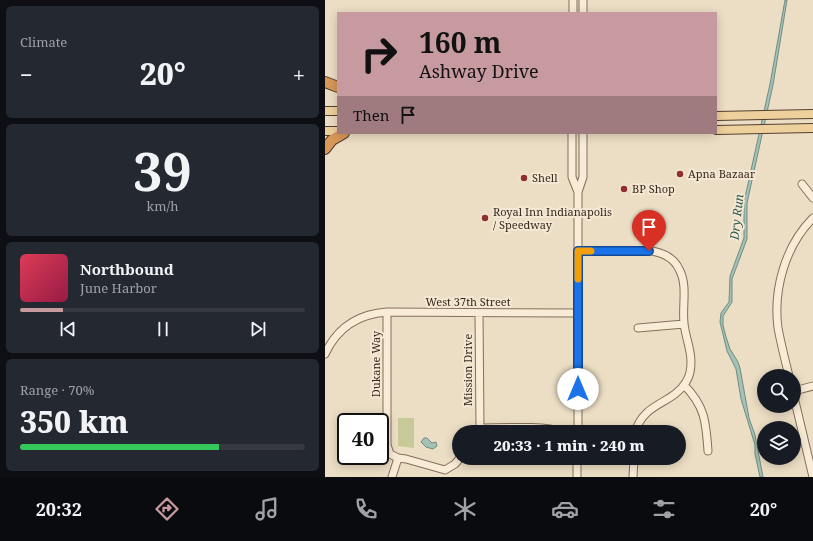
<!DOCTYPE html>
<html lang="en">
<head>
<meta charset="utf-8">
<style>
	body { margin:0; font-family:"Noto Serif",serif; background:#242831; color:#f1f3f6; height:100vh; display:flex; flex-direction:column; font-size:15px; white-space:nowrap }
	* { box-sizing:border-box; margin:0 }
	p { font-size:13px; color:#9ea1a6 }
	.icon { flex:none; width:22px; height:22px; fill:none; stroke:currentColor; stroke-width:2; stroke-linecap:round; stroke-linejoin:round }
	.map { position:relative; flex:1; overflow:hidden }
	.details { display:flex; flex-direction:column; gap:6px; padding:6px; background:#0d0f14; width:325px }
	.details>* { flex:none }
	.top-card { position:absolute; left:12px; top:12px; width:380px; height:122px; border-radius:0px; box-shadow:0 2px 10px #0003; background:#c79a9f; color:#111; overflow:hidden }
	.controls { position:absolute; left:432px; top:369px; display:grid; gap:8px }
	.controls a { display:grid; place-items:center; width:44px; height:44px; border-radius:50%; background:#171b24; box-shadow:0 2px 10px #0003; font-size:20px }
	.speed { position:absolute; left:12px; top:413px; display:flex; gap:8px; font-size:20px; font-weight:700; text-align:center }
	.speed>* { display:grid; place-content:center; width:52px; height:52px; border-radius:50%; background:#171b24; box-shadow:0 2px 10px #0003; line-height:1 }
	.speed .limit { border:2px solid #111; border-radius:6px; background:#fff; color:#111 }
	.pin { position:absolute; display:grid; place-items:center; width:34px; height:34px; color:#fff; margin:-41px -17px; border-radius:50% 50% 50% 0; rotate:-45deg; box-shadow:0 0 4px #0007 }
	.pin .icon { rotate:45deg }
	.me { position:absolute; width:44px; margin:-22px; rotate:0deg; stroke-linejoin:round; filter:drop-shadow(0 0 3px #0008) }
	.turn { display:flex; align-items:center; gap:14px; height:84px; padding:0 16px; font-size:18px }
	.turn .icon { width:52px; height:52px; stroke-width:2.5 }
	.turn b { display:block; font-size:28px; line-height:34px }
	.then { display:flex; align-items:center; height:38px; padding:0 16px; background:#0003; gap:8px; font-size:15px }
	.big { font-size:30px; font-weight:800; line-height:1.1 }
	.details .card { flex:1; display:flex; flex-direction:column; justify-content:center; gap:6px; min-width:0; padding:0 14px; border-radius:6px; background:#242831 }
	.details .dial { align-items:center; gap:0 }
	.dial b { font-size:52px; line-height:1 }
	.song { display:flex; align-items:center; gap:12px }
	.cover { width:48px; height:48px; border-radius:6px; background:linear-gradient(135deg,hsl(350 70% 55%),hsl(340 70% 35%)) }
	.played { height:4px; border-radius:2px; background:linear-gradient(90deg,#c79a9f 15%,#363941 15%) }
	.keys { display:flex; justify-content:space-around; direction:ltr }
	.heat { display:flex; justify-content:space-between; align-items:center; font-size:22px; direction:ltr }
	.charge { height:6px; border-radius:3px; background:linear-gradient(90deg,#34c759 70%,#363941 0) }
	.trip { position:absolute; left:127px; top:425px; width:234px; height:40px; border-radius:20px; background:#171b24; box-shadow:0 2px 10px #0003; font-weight:800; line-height:40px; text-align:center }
	.tab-bar { display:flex; height:64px; justify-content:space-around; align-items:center; background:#090b0e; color:#9ea1a6 }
	.tab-bar .icon { width:28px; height:28px }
	.tab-bar .active { color:#c79a9f }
	.tab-bar b { font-size:18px; color:#f1f3f6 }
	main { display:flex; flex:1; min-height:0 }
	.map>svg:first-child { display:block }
	.green { fill:#c7ca98 }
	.water { fill:#a6c0b6; stroke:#6d8d83 }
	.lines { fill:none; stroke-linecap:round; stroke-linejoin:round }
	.minor-casing { stroke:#866f5b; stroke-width:9 }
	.major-casing { stroke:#543e2f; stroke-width:10 }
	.highway-casing { stroke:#543e2f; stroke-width:12 }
	.minor { stroke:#f8ecd7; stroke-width:7 }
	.major { stroke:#eed09d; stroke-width:8 }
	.highway { stroke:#d99857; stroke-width:10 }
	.route-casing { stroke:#114b97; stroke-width:10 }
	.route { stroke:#1a73e8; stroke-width:7 }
	.slow { stroke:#f59e0b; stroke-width:7 }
	.poi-dot { fill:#932d34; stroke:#f4e8d3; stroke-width:1.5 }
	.labels { text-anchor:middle; stroke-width:4; stroke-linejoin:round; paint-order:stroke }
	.poi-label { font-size:11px; fill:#37291e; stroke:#f4e8d3; text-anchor:start }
	.street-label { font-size:11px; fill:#37291e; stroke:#f4e8d3 }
	.water-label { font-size:12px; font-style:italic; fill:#2e5651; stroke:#f4e8d3 }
</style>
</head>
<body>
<main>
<section class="details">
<div class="card"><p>Climate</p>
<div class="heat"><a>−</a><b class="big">20°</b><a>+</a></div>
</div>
<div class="card dial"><b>39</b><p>km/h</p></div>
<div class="card">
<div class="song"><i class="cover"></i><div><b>Northbound</b><p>June Harbor</p></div></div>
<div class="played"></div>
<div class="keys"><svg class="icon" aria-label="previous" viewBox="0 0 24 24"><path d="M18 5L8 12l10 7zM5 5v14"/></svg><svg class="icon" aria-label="pause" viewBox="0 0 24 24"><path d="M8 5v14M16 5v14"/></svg><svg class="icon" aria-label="next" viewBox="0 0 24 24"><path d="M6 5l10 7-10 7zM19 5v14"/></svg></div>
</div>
<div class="card"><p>Range · 70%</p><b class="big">350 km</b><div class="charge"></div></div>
</section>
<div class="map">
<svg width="488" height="477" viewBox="0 0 488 477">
	<rect width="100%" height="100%" fill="#ecdec4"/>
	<path class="green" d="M 73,418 L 89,418 L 89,448 L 73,446 Z"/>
	<path class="water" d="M 460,0 L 462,0 L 448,85 L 422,203 L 422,239 L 407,279 L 407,302 L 398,316 L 398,325 L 401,337 L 405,349 L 413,362 L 415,368 L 424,418 L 430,435 L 438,477 L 435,477 L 430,454 L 430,445 L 416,399 L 411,369 L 402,351 L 395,322 L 396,313 L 404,302 L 405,276 L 419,238 L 419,202 L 445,84 Z
		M 99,438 L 102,438 L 107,443 L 111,442 L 112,446 L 108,449 L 101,447 L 96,442 Z"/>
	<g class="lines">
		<defs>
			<path id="minor" d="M 248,13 L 248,0
				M 258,13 L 258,0
				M 247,133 L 247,177 L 253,192
				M 477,184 L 488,198
				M 253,251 L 327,251 C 338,253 349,258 354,269 C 363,285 357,305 359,323 C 360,336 366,348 366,362 C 366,369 365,376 361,382 C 347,405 320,401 310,432
				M 62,312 L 62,445 L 65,454 L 73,458
				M 154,313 L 155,428
				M 313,328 L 359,324
				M 0,354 C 12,328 33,314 62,312 L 253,313
				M 464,376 C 460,360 456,344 453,328 C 448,290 460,246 488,218
				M 359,385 C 380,406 381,422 383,451
				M 469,391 L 488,386
				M 469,397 L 488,477
				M 153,431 L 155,428 C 175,428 219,425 237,432
				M 253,432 L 253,192 L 258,177 L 258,133
				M 67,477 L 73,458 L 81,459 L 120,470 L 130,464 L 135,458
				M 252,477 L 252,458
				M 308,477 L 309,458"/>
			<path id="major" d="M 0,111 L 13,111
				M 391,116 L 488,114
				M 391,130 L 488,128
				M 0,131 L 13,131"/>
			<path id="highway" d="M 0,82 L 13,87
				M 0,149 L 7,140 L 19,133"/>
		</defs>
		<use href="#minor" class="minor-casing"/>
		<use href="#major" class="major-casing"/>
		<use href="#highway" class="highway-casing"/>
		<use href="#minor" class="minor"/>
		<use href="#major" class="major"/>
		<use href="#highway" class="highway"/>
	</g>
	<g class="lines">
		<defs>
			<path id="route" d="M 253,389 L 253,251 L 324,251"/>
		</defs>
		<use href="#route" class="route-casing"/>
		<use href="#route" class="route"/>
		<path class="slow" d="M 253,279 L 253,251 L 266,251"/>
	</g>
	<g class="poi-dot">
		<circle cx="355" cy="174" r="4"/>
		<circle cx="199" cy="178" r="4"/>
		<circle cx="299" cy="189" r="4"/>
		<circle cx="160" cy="218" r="4"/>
	</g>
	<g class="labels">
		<g class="poi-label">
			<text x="363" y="178">Apna Bazaar</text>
			<text x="207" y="182">Shell</text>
			<text x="307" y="193">BP Shop</text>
			<text x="168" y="216">Royal Inn Indianapolis<tspan x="168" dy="13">/ Speedway</tspan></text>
		</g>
		<g class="street-label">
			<text x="143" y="306">West 37th Street</text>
			<text transform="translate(51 364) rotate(-90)" y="4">Dukane Way</text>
			<text transform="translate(143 370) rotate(-90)" y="4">Mission Drive</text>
		</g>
		<g class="water-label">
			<text transform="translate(412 217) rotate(-84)" y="4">Dry Run</text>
		</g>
	</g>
</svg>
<div class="controls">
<a><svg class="icon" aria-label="search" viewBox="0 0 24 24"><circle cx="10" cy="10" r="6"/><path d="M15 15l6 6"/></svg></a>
<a><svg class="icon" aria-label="layers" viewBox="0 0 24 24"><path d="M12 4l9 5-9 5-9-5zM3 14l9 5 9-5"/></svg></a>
</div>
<div class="speed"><div class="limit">40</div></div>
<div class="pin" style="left:324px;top:251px;background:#d93025"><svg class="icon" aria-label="arrive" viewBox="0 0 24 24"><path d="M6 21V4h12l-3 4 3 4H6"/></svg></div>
<svg class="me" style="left:253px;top:389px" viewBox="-20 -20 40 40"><circle r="19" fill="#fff"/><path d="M0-13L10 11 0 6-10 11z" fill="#1a73e8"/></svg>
<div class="trip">20:33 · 1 min · 240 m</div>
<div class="top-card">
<div class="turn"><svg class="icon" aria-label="right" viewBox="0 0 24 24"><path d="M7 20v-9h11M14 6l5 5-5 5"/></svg><div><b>160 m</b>Ashway Drive</div></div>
<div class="then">Then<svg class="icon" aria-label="arrive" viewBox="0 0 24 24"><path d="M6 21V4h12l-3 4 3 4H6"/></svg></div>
</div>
</div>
</main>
<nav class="tab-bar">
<b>20:32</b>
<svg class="icon active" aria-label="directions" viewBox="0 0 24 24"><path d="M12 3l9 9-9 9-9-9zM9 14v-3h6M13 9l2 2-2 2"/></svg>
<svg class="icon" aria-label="music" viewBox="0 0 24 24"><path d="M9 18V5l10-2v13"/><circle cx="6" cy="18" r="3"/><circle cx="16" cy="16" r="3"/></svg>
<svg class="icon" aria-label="phone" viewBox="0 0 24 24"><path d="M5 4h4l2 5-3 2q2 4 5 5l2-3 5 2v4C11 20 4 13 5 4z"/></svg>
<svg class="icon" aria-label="climate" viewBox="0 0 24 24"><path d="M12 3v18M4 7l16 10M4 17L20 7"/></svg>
<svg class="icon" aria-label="car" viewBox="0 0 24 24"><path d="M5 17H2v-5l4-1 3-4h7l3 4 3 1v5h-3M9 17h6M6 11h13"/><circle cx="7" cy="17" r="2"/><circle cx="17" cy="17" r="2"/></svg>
<svg class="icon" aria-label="filters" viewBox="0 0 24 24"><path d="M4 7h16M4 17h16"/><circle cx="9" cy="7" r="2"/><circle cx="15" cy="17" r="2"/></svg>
<b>20°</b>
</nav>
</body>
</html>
